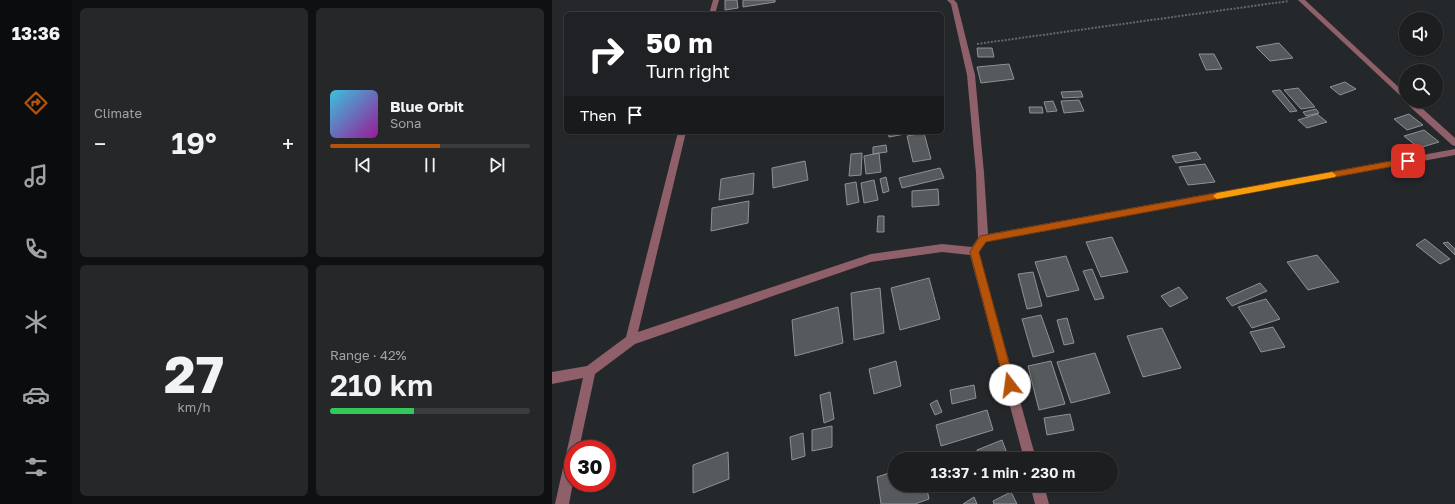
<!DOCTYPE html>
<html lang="en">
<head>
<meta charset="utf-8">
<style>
	body { margin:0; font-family:"Golos Text",sans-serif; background:#252729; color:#f1f3f6; height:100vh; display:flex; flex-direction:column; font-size:15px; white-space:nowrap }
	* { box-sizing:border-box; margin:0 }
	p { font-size:13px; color:#a0a2a5 }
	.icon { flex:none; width:22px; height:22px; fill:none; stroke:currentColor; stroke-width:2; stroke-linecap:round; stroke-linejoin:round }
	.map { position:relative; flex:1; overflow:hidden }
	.panel { display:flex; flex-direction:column; gap:8px; padding:8px; background:#0f1012; width:480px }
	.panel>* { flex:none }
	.top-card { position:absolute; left:12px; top:12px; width:380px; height:122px; border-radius:6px; box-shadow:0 1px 3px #0004,0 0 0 1px #3a3c3e; background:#202124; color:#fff; overflow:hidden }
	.tools { position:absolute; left:847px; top:12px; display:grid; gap:8px }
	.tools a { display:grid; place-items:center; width:44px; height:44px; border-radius:50%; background:#1c1e20; box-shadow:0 1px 3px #0004,0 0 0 1px #3a3c3e; font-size:20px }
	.speed { position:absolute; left:12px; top:440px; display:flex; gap:8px; font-size:20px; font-weight:700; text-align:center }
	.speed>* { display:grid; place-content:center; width:52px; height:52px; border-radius:50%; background:#1c1e20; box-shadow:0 1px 3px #0004,0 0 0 1px #3a3c3e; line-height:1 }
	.speed .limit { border:6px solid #d22; background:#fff; color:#111 }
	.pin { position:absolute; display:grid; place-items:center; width:34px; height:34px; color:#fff; margin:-17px; border-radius:8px; box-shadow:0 2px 6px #0006 }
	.me { position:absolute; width:44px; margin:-22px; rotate:345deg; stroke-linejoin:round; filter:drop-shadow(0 0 3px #0008) }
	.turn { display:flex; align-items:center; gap:14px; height:84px; padding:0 16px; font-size:18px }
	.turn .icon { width:52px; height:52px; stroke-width:2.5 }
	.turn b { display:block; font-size:28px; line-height:34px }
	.then { display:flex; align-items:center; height:38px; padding:0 16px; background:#0003; gap:8px; font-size:15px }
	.big { font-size:30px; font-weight:600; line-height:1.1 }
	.panel .card { flex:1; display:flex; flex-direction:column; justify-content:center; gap:6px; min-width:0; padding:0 14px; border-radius:6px; background:#252729 }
	.panel .dial { align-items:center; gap:0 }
	.dial b { font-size:52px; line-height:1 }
	.song { display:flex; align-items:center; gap:12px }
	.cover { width:48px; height:48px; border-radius:6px; background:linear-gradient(135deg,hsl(190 70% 55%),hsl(300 70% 35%)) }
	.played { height:4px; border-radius:2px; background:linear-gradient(90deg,#b45309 55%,#3a3c3e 55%) }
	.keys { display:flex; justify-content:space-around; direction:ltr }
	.heat { display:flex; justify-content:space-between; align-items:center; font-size:22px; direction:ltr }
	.charge { height:6px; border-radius:3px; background:linear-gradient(90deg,#34c759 42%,#3a3c3e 0) }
	.panel .tiles { flex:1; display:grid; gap:8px; grid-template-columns:repeat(2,1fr) }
	.trip { position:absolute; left:336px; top:452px; width:230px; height:40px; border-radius:20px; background:#1c1e20; box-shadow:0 1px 3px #0004,0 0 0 1px #3a3c3e; font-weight:600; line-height:40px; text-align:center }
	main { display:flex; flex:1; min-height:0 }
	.tab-bar { display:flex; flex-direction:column; width:72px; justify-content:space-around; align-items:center; background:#0b0c0d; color:#a0a2a5 }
	.tab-bar .icon { width:28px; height:28px }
	.tab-bar .active { color:#b45309 }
	.tab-bar b { font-size:18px; color:#f1f3f6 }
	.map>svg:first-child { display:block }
	.building { fill:#565a5d; stroke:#8e9295 }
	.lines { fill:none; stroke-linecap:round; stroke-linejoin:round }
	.path { stroke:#66686b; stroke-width:2; stroke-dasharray:2 1.5; stroke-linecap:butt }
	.minor { fill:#8f606a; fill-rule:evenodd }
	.route { fill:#b45309; stroke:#753606 }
	.slow { fill:#f59e0b }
</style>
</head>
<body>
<main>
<nav class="tab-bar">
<b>13:36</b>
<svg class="icon active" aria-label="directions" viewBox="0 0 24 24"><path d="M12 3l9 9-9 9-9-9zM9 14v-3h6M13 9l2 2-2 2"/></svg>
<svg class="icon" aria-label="music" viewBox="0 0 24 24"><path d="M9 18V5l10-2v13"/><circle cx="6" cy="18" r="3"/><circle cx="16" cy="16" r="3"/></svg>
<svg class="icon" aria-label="phone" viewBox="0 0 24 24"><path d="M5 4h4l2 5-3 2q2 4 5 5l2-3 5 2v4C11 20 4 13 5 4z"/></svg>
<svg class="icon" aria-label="climate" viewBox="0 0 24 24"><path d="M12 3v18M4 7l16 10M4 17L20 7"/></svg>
<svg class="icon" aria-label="car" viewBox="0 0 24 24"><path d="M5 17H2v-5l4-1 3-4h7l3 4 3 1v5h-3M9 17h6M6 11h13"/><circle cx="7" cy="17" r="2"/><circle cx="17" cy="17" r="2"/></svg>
<svg class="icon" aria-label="filters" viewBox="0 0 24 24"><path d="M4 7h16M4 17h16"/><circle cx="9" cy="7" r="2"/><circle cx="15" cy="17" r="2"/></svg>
</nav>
<section class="panel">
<div class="tiles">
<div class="card"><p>Climate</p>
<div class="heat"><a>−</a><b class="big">19°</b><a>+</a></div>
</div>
<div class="card">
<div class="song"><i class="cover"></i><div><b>Blue Orbit</b><p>Sona</p></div></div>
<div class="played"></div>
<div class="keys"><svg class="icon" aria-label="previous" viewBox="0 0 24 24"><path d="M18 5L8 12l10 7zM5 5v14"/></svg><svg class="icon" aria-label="pause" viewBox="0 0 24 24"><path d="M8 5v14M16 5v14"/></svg><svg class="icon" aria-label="next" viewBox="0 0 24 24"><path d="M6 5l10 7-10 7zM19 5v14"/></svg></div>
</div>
<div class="card dial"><b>27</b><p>km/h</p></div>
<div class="card"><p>Range · 42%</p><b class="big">210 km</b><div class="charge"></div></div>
</div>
</section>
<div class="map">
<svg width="903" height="504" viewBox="0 0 903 504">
	<rect width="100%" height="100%" fill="#25282b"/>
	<path class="building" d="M 173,0 L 185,0 L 186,8 L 173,10 Z
		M 191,0 L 223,0 L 223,2 L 191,7 Z
		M 727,43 L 741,58 L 718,61 L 704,47 Z
		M 425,48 L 440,48 L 442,57 L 426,57 Z
		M 647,54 L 662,54 L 670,69 L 654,70 Z
		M 457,64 L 462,79 L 429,83 L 425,67 Z
		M 793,82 L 804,89 L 788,95 L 778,87 Z
		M 746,88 L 763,107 L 749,109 L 732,90 Z
		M 728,90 L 745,111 L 738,112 L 720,91 Z
		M 529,91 L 531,97 L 511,98 L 509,92 Z
		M 527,100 L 532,111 L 512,113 L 509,101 Z
		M 501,101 L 505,111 L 495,112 L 492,102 Z
		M 477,107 L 490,107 L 491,113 L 478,113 Z
		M 764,109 L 767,113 L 754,116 L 751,112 Z
		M 765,114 L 775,122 L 755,128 L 746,120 Z
		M 857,114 L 871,125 L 855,130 L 842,119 Z
		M 872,130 L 887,142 L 867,148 L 852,136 Z
		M 336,132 L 364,132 L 337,137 Z
		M 372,133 L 379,159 L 361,162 L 355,136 Z
		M 334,145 L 335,152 L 321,154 L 321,147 Z
		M 644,152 L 649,159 L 624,163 L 620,156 Z
		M 310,153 L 309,175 L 297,176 L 299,154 Z
		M 327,153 L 329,172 L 314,174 L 312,156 Z
		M 253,161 L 256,180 L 221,188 L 220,168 Z
		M 653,164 L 663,182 L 636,185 L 627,167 Z
		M 388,168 L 392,178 L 350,188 L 347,178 Z
		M 202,173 L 201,194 L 167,200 L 169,179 Z
		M 334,177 L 337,191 L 331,193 L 328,179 Z
		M 322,180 L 326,200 L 312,203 L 309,183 Z
		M 304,182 L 307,202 L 295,205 L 293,184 Z
		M 386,189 L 387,205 L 360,207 L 360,191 Z
		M 197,201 L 196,223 L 159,231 L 160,208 Z
		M 326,216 L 332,216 L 332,232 L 325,232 Z
		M 560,237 L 576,272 L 549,277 L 534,242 Z
		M 873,239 L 898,259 L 888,264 L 864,245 Z
		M 896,242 L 903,249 L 903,255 L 891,243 Z
		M 765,255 L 787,282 L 756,290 L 735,262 Z
		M 514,256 L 527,290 L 495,297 L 483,262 Z
		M 540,269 L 552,298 L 543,300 L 531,271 Z
		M 481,272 L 490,306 L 475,309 L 466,274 Z
		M 377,278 L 388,319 L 348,330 L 339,288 Z
		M 708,283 L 715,291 L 680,306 L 674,298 Z
		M 627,287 L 636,298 L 618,307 L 609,296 Z
		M 328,288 L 332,333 L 302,340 L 299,293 Z
		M 714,299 L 728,319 L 700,328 L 686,307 Z
		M 286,307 L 291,343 L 243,356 L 240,320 Z
		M 489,315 L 502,352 L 481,357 L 470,319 Z
		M 515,318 L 522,343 L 512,345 L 505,320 Z
		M 721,327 L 733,347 L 709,352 L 698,332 Z
		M 610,328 L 629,368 L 591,377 L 575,336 Z
		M 543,353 L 558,393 L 519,403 L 505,362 Z
		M 344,361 L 349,386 L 322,394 L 317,369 Z
		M 499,361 L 513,404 L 487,410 L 476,366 Z
		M 422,385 L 424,398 L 400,404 L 398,390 Z
		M 278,392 L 282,419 L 272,423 L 268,395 Z
		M 385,400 L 390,412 L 383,415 L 378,404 Z
		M 435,410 L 441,430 L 389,446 L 384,425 Z
		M 518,414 L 522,430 L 495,435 L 492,418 Z
		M 280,426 L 280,447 L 260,451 L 260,430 Z
		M 251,433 L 253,456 L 240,460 L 238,437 Z
		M 450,440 L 457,459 L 427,459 L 425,450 Z
		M 176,452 L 177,479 L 141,493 L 141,465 Z
		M 408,453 L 411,459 L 397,459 Z
		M 343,471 L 343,485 L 374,485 L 377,499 L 363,504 L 329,504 L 325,477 Z
		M 459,492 L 465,504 L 442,504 L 441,501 Z
		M 422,497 L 425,504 L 411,504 Z"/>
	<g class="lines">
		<path class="path" d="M 425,44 L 737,1"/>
		<path class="minor" d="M 161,0 L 167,0 L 163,14 L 157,14 Z
			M 395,0 L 402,0 L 405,3 L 423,75 L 432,173 L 436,234 L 903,149 L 903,155 L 434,242 L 427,252 L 484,459 L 472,459 L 418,255 L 390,252 L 319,262 L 83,344 L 43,374 L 27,449 L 21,449 L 21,483 L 17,504 L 3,504 L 31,378 L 0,384 L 0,372 L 35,366 L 74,337 L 126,132 L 134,132 L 86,332 L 319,254 L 390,244 L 420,247 L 426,238 L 424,173 L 415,75 L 399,4 Z
			M 746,0 L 753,0 L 854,94 L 854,101 L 862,101 L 903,138 L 903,146 L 900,145 L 854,103 L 853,100 Z
			M 478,485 L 492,485 L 497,504 L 483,504 Z"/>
	</g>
	<path class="route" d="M 856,158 L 860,161 L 859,163 L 434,242 L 427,252 L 463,385 L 462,389 L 458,390 L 454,389 L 418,252 L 428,236 Z"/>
	<path class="slow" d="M 780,172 L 784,175 L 783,177 L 665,199 L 661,196 L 665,193 Z"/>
</svg>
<div class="tools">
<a><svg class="icon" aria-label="sound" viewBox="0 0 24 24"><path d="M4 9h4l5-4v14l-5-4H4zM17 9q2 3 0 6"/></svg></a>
<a><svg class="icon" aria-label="search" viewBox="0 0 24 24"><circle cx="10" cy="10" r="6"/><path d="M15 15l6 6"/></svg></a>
</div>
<div class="speed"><div class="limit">30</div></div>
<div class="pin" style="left:856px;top:161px;background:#d93025"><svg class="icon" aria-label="arrive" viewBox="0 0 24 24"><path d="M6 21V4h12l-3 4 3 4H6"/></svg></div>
<svg class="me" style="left:458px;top:385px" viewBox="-20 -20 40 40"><circle r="19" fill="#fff"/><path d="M0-13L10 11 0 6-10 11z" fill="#b45309"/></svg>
<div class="trip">13:37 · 1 min · 230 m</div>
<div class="top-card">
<div class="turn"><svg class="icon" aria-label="right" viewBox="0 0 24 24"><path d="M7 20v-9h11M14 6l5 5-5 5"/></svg><div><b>50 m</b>Turn right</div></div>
<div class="then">Then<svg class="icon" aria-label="arrive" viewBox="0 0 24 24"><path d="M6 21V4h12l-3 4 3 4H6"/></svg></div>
</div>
</div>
</main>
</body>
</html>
